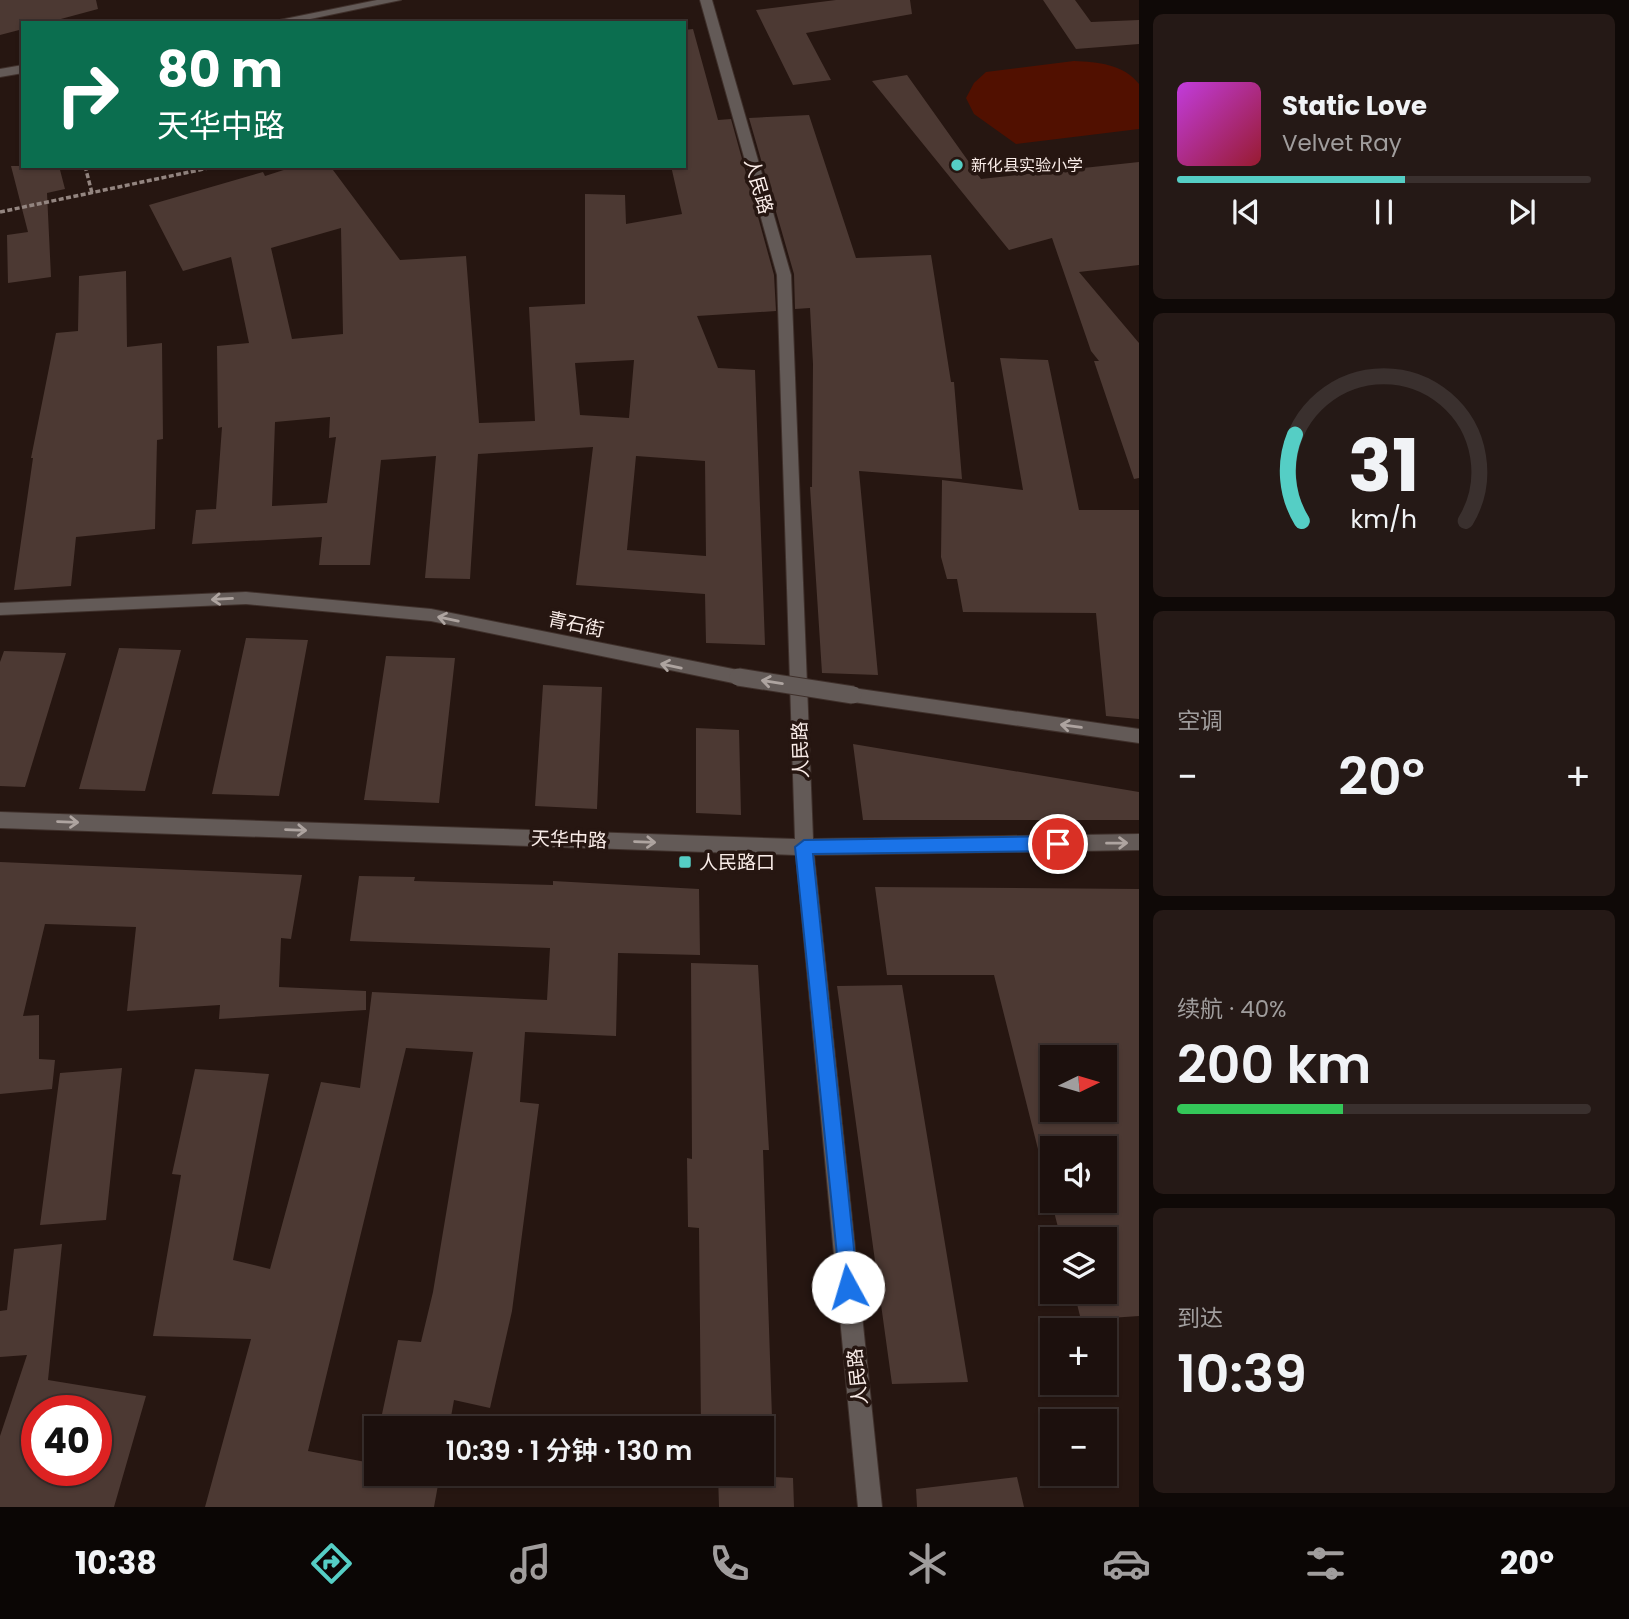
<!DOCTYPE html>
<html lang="zh">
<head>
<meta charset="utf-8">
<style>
	body { margin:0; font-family:Poppins,"Noto Sans SC",sans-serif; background:#251916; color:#f1f3f6; height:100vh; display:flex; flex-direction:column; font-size:26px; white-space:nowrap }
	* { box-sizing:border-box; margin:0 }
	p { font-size:23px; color:#a09d9d }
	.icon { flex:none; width:38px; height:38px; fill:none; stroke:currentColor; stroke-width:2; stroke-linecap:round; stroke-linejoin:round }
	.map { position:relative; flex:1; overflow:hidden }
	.sheet { display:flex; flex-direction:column; gap:14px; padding:14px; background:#0f0907; width:490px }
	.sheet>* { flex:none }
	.banner { position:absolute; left:21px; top:21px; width:665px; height:147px; border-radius:0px; box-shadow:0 2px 5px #0004,0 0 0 2px #3a302e; background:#0b6e4f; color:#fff; overflow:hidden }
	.needle { width:46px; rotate:85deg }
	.controls { position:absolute; left:1040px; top:1045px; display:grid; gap:14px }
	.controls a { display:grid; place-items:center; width:77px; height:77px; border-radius:0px; background:#1c100d; box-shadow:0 2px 5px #0004,0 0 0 2px #3a302e; font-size:35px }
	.speed { position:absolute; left:21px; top:1395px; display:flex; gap:14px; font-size:35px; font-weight:700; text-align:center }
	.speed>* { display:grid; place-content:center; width:91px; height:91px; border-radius:50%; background:#1c100d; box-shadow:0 2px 5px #0004,0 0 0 2px #3a302e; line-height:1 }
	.speed .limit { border:10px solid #d22; background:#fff; color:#111 }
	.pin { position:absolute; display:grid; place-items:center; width:60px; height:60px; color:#fff; margin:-30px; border:4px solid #fff; border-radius:50%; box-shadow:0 2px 7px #0007 }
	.me { position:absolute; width:77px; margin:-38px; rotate:354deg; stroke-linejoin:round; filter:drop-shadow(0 0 5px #0008) }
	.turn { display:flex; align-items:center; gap:24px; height:147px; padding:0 21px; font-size:32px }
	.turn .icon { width:91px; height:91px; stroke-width:2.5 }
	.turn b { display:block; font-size:49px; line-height:60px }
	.big { font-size:52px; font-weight:600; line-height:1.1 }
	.sheet .card { flex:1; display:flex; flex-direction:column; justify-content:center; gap:10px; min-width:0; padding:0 24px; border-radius:10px; background:#251916 }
	.sheet .dial { align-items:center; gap:0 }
	.dial svg { height:182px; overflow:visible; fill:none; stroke:#3a302e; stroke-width:7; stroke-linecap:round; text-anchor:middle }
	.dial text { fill:#f1f3f6; stroke:none }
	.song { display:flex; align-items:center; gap:21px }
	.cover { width:84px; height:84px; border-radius:10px; background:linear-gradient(135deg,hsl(290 70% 55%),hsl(350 70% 35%)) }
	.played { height:7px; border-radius:4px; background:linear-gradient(90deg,#55cec5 55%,#3a302e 55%) }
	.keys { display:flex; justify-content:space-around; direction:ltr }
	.heat { display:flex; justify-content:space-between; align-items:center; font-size:38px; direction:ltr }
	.charge { height:10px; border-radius:5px; background:linear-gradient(90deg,#34c759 40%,#3a302e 0) }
	.trip { position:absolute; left:364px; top:1416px; width:410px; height:70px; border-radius:0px; background:#1c100d; box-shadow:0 2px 5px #0004,0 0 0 2px #3a302e; font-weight:600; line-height:70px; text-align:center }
	.menu { display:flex; height:112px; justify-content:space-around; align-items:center; background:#0b0605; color:#a09d9d }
	.menu .icon { width:49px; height:49px }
	.menu .active { color:#55cec5 }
	.menu b { font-size:32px; color:#f1f3f6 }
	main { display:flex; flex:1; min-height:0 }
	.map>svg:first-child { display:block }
	.green { fill:#511000 }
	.building { fill:#4c3933; fill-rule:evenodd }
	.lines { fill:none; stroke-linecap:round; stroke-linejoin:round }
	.minor-casing { stroke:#3f302b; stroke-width:2 }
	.path { stroke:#938580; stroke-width:3.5; stroke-dasharray:5 2.5; stroke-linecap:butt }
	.minor { fill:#635a57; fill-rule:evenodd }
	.minor-bridge-casing { stroke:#3f302b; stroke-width:19; stroke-linecap:butt }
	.minor-bridge { stroke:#635a57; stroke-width:17 }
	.oneway { stroke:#aea4a0 }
	.route { fill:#1a73e8; stroke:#114b97; stroke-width:2 }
	.poi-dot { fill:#55cec5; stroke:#261611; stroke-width:2.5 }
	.labels { text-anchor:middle; stroke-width:7; stroke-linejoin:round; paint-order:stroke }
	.far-poi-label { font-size:16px; fill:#faede9; stroke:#261611; text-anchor:start }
	.street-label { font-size:19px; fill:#faede9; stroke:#261611 }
	.poi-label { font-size:19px; fill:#faede9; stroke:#261611; text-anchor:start }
</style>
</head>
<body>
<main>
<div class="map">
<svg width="1139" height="1507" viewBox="0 0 1139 1507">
	<rect width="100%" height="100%" fill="#261611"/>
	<path class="green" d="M 1074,61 C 1098,62 1123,64 1139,84 L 1139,129 L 1016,144 L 974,114 L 966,98 L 974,83 L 986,72 Z"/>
	<path class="building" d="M 0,0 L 96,0 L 98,9 L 46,23 L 23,23 L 23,29 L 0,35 Z
		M 836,0 L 910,0 L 912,14 L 806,33 L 831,80 L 793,85 L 756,10 Z
		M 1043,0 L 1075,0 L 1091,22 L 1139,20 L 1139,44 L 1076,49 Z
		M 693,29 L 718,120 L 731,119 L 774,275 L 776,311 L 697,316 L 718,368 L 755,370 L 765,645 L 706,643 L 705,594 L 576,585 L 593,447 L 478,454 L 470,579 L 425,578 L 436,456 L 381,460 L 370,565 L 319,565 L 322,537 L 192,544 L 196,510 L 216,509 L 222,427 L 218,428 L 217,346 L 249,343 L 231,257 L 183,271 L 149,205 L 263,172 L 265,176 L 296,166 L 330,166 L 400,260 L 466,256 L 479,423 L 535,421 L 529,307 L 585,304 L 585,194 L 625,195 L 626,224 L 682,214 L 671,166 L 684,166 L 684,30 ZM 341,228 L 343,334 L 292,339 L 271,248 ZM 634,360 L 629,418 L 580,415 L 575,363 ZM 330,417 L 329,438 L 336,437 L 327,503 L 272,506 L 275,422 ZM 636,456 L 705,461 L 706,556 L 627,550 Z
		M 907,75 L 981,179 L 1139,162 L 1139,265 L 1079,272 L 1139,343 L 1139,478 L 1134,479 L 1094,361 L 1099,361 L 1091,351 L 1052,238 L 1009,250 L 872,81 Z
		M 809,115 L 856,258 L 931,255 L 951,382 L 954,382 L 962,479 L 859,471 L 878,675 L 822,673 L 810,487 L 812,487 L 813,364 L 810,308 L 795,309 L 794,274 L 749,118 Z
		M 11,166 L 59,166 L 65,189 L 47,193 L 51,277 L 8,283 L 7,235 L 28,232 Z
		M 126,271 L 127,347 L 162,343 L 163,439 L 157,440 L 155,529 L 76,537 L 71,586 L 14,590 L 33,458 L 31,458 L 56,333 L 78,331 L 79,276 Z
		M 1000,358 L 1048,360 L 1079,510 L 1139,510 L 1139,719 L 1106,716 L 1096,613 L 963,612 L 957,579 L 947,579 L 941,557 L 942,480 L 1023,490 Z
		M 246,638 L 308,640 L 279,796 L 212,794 Z
		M 119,648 L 181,650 L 145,791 L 79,789 Z
		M 4,651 L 66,653 L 25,787 L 0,786 L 0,662 Z
		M 386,656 L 455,658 L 439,803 L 364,800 Z
		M 543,685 L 602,687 L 597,809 L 535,806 Z
		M 696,728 L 739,730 L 741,815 L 696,813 Z
		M 853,744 L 1139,792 L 1139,820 L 863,820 Z
		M 0,862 L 302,875 L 291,939 L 281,938 L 279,987 L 366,991 L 366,1010 L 219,1019 L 220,1005 L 127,1011 L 136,927 L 45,924 L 23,1016 L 39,1015 L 39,1059 L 55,1060 L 52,1089 L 0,1094 Z
		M 359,876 L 415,877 L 414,881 L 553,885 L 553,881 L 699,889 L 700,955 L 618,953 L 616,1036 L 525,1032 L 520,1102 L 539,1104 L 512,1311 L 490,1408 L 454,1400 L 449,1428 L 379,1428 L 398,1340 L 421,1342 L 433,1292 L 473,1052 L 406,1048 L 308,1451 L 371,1463 L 376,1441 L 376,1474 L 440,1474 L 434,1507 L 205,1507 L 251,1339 L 153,1336 L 181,1175 L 172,1174 L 195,1069 L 269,1074 L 233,1260 L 270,1269 L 321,1082 L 360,1088 L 372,992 L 547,1000 L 550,948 L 350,941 Z
		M 875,887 L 1139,889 L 1139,1316 L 1081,1320 L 1074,1292 L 1104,1292 L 1104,1239 L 1061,1239 L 1051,1200 L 1104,1200 L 1104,1148 L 1052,1148 L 1052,1164 L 1042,1165 L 994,975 L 887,975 ZM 1052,1057 L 1104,1057 L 1104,1110 L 1052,1110 Z
		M 691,963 L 758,965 L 769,1150 L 763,1150 L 774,1477 L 793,1478 L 794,1507 L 719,1507 L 718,1474 L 761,1474 L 761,1428 L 701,1428 L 699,1228 L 688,1227 L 687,1158 L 692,1159 Z
		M 902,985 L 968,1382 L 892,1384 L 837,986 Z
		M 122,1068 L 106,1220 L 40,1225 L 60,1073 Z
		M 62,1244 L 48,1380 L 146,1396 L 114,1507 L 0,1507 L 0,1436 L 27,1355 L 0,1357 L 0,1311 L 7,1310 L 14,1249 ZM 37,1410 L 96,1410 L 96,1470 L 37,1470 Z
		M 1017,1477 L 1024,1507 L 917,1507 L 916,1489 Z"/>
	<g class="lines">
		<defs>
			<path id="minor" d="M 377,0 L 401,0 L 291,23 L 265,23 Z
				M 700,0 L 712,0 L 791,275 L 813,839 L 1139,834 L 1139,850 L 814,855 L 882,1507 L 858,1507 L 796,855 L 0,828 L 0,812 L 795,839 L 777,275 Z
				M 23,65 L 23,73 L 0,77 L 0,69 Z
				M 246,592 L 431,609 L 738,670 L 746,677 L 738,684 L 431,621 L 246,604 L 0,615 L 0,603 Z
				M 853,688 L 1139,729 L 1139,743 L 853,702 L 847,700 L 844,695 L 847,690 Z"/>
		</defs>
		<use href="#minor" class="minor-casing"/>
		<path class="path" d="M 85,166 L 92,193
			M 0,212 L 218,166"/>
		<use href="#minor" class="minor"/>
		<defs>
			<path id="minor-bridge" d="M 738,677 L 853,695"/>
		</defs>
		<use href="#minor-bridge" class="minor-bridge-casing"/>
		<use href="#minor-bridge" class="minor-bridge"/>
	</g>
	<defs><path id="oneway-shaft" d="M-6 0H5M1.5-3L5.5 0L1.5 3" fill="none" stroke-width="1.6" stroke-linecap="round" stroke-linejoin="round" transform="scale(1.75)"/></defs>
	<g class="oneway">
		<use href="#oneway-shaft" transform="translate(222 599) rotate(177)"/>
		<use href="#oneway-shaft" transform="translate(448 619) rotate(-168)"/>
		<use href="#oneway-shaft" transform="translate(671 666) rotate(-168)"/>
		<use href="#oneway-shaft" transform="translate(772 682) rotate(-171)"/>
		<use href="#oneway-shaft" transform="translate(1071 726) rotate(-172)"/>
		<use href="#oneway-shaft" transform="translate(68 822) rotate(2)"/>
		<use href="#oneway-shaft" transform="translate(296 830) rotate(2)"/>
		<use href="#oneway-shaft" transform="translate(645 842) rotate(2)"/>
		<use href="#oneway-shaft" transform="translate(1117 843) rotate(-1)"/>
	</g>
	<path class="route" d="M 1058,836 L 1066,844 L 1058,851 L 813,854 L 858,1287 L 855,1294 L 848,1297 L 841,1294 L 795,847 L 804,840 Z"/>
	<g class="poi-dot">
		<circle cx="957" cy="165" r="7"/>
		<rect x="678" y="855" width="14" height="14" rx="3.5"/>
	</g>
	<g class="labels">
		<g class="far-poi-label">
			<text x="971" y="171">新化县实验小学</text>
		</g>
		<g class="street-label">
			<text transform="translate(759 186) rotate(74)" y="7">人民路</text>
			<text transform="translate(576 624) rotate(12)" y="7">青石街</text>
			<text transform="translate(800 750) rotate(-92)" y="7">人民路</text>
			<text transform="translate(569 839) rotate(2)" y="7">天华中路</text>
			<text transform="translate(857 1377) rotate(-96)" y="7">人民路</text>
		</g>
		<g class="poi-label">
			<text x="699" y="869">人民路口</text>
		</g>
	</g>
</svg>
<div class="controls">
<a><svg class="needle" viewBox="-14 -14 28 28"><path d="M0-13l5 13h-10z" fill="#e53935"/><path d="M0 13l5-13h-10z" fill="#a09d9d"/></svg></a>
<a><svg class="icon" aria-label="sound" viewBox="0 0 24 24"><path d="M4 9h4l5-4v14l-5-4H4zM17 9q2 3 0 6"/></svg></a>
<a><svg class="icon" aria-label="layers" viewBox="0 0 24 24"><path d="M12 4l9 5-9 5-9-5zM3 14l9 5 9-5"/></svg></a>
<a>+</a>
<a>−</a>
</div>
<div class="speed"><div class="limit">40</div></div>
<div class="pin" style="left:1058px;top:844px;background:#d93025"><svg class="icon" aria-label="arrive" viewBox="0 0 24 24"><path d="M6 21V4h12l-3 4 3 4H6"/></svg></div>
<svg class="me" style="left:848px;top:1287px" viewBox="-20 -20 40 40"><circle r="19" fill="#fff"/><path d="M0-13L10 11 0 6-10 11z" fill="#1a73e8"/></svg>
<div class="trip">10:39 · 1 分钟 · 130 m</div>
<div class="banner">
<div class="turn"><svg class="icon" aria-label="right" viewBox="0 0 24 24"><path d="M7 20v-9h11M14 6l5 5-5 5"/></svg><div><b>80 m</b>天华中路</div></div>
</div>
</div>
<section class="sheet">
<div class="card">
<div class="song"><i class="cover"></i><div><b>Static Love</b><p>Velvet Ray</p></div></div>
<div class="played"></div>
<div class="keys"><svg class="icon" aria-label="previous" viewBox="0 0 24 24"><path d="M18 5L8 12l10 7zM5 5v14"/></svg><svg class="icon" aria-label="pause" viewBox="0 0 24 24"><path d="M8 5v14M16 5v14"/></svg><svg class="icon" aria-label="next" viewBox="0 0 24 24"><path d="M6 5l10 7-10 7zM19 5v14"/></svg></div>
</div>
<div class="card dial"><svg viewBox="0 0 100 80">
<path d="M14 69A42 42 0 1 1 86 69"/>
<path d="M14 69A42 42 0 0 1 11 31" stroke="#55cec5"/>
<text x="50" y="56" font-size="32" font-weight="700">31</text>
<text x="50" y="72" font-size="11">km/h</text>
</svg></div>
<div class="card"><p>空调</p>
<div class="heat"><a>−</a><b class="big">20°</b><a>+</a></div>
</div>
<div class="card"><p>续航 · 40%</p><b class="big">200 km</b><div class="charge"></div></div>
<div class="card"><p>到达</p><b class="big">10:39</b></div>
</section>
</main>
<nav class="menu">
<b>10:38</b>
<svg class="icon active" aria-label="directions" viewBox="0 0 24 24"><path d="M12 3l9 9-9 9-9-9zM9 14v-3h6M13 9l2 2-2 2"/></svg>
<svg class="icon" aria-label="music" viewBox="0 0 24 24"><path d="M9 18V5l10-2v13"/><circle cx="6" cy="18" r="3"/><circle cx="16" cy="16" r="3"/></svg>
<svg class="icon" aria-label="phone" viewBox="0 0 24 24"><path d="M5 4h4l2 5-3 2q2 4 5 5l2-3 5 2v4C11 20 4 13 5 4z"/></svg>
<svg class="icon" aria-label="climate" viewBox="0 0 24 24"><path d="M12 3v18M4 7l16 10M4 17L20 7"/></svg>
<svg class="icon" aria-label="car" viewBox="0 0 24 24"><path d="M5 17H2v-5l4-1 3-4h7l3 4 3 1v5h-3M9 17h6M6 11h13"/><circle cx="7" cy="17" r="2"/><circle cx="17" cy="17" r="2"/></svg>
<svg class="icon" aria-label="filters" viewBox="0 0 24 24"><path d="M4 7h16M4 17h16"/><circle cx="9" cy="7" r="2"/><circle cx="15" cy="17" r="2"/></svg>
<b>20°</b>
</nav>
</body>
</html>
